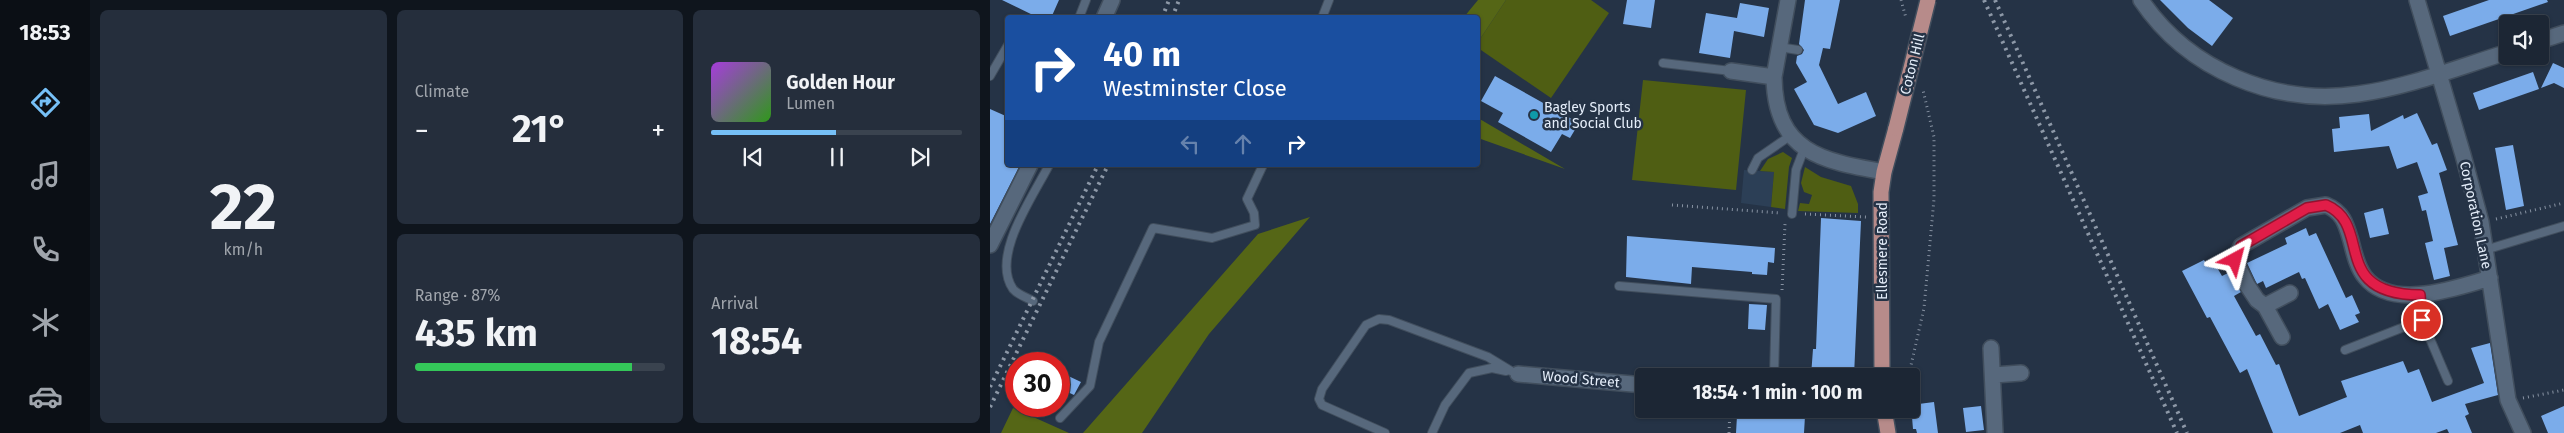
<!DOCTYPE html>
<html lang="en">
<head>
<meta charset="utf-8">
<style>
	body { margin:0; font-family:"Fira Sans",sans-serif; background:#252e3c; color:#f1f3f6; height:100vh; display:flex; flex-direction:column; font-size:19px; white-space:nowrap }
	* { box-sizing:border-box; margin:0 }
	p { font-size:16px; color:#a0a5ac }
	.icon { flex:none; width:28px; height:28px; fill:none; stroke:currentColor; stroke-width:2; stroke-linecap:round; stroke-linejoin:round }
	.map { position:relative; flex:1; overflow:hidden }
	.panel { display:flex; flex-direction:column; gap:10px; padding:10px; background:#0f151d; width:900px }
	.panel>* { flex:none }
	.hud { position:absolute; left:15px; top:15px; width:475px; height:152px; border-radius:5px; box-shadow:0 1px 4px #0004,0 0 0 1px #3a434f; background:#1a4fa0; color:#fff; overflow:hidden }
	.buttons { position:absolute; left:1509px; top:15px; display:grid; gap:10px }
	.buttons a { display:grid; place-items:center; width:50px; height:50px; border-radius:5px; background:#1c2634; box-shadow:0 1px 4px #0004,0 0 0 1px #3a434f; font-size:25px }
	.speed { position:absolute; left:15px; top:352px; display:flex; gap:10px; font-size:25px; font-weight:700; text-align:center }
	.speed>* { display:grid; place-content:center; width:65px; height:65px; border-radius:50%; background:#1c2634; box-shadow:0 1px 4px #0004,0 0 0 1px #3a434f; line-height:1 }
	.speed .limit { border:8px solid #d22; background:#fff; color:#111 }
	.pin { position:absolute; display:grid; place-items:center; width:42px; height:42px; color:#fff; margin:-21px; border:2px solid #fff; border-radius:50%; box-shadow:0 1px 5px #0007 }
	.me { position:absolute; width:55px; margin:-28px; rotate:38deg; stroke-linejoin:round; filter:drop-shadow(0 0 4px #0008) }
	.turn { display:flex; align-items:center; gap:18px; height:105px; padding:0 15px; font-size:22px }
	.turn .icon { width:65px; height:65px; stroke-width:2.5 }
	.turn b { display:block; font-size:35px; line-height:42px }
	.lanes { display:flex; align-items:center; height:48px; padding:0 15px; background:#0003; justify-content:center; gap:25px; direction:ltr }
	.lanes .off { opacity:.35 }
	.big { font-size:38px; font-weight:700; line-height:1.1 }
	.panel .card { flex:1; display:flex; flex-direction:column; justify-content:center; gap:8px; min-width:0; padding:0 18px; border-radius:8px; background:#252e3c }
	.panel .dial { align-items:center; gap:0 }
	.dial b { font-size:65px; line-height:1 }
	.song { display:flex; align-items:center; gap:15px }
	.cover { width:60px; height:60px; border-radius:8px; background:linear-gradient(135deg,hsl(280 70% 55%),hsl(110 70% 35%)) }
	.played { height:5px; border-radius:2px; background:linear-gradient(90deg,#76c0f7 50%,#3a434f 50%) }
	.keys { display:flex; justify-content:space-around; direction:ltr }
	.heat { display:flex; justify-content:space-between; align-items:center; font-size:28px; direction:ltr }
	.charge { height:8px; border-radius:4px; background:linear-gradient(90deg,#34c759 87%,#3a434f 0) }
	.panel .tiles { flex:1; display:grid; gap:10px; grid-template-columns:repeat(3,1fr) }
	.card:first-child { grid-row:span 2 }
	.trip { position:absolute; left:645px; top:368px; width:285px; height:50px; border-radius:5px; background:#1c2634; box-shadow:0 1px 4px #0004,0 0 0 1px #3a434f; font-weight:700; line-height:50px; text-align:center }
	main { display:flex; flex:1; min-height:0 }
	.dock { display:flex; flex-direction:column; width:90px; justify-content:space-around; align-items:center; background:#0b0f15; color:#a0a5ac }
	.dock .icon { width:35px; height:35px }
	.dock .on { color:#76c0f7 }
	.dock b { font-size:22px; color:#f1f3f6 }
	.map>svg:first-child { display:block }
	.built { fill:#2c3f56 }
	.green { fill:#4f5e13 }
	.forest { fill:#556616 }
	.building { fill:#7bacea }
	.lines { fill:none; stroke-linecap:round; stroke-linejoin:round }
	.lane-casing { stroke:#414e5d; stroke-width:10 }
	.street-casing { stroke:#414e5d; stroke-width:18 }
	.primary-casing { stroke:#414e5d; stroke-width:18 }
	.path { stroke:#8792a2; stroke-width:3; stroke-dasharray:1 4; stroke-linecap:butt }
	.lane { stroke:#57687c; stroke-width:8 }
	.street { stroke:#57687c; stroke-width:15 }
	.primary { stroke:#b78b8a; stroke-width:15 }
	.rail { stroke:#8d98a7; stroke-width:4; stroke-dasharray:2.5 5; stroke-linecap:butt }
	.primary-bridge-casing { stroke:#414e5d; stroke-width:18; stroke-linecap:butt }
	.primary-bridge { stroke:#b78b8a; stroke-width:15 }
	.route-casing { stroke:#92132f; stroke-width:12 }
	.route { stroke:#e11d48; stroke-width:9 }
	.culture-dot { fill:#0f9aa8; stroke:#253346; stroke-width:2 }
	.labels { text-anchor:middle; stroke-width:5; stroke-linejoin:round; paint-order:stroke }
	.street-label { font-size:14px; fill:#e5eefa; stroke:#253346 }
	.poi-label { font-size:14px; fill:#e5eefa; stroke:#253346; text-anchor:start }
</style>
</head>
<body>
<main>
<nav class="dock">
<b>18:53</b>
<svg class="icon on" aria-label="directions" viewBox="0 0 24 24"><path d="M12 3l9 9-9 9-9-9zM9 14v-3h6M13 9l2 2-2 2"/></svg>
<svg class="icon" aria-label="music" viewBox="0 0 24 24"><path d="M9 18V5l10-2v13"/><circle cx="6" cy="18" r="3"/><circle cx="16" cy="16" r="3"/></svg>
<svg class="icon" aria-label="phone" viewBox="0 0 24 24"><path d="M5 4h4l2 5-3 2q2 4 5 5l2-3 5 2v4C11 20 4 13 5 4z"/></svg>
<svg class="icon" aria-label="climate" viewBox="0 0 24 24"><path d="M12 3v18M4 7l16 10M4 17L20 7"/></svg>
<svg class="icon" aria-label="car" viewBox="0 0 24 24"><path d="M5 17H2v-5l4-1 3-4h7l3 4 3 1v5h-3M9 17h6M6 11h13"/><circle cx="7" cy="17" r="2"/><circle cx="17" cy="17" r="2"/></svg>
</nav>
<section class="panel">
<div class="tiles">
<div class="card dial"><b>22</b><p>km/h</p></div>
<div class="card"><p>Climate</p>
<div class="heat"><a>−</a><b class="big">21°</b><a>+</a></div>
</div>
<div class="card">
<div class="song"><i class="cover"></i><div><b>Golden Hour</b><p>Lumen</p></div></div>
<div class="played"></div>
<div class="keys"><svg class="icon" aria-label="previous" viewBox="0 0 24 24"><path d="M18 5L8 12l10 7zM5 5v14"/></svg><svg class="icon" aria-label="pause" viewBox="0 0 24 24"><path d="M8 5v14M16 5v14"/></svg><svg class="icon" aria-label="next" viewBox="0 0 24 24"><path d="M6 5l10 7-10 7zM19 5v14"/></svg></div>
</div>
<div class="card"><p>Range · 87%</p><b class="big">435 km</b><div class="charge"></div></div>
<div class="card"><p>Arrival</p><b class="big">18:54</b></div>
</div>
</section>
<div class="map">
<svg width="1574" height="433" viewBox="0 0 1574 433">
	<rect width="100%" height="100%" fill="#253346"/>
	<path class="built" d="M 754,170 L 784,172 L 781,207 L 751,203 Z"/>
	<path class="green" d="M 516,0 L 601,0 L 619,13 L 561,98 L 488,48 L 488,42 Z
		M 653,80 L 756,90 L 746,190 L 642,180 Z
		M 793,152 L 802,158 L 799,167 L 795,209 L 781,207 L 784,172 L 770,171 L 778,159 Z
		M 815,167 L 831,177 L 861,186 L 868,204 L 868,213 L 808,211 L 810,203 L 819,204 L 822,195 L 814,192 L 811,183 Z"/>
	<path class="forest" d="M 488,0 L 516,0 L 488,42 L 488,18 L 474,17 Z
		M 488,118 L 575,169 L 488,138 Z
		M 320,217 L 219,334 L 152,433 L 93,433 L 268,234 Z
		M 23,408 L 79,433 L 11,433 Z"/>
	<path class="building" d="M 12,0 L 69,0 L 61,18 L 49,18 Z
		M 637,0 L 665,0 L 661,28 L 633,24 Z
		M 815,0 L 850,0 L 840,49 L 833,48 L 829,65 L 848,104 L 876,92 L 886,116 L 848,133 L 824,125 L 804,89 L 817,82 L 806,63 L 807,56 L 812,54 L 814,50 L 809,44 Z
		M 1170,0 L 1219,0 L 1243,18 L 1222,46 L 1198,28 Z
		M 1499,0 L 1557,0 L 1558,2 L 1460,36 L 1453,16 Z
		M 750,3 L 779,8 L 774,37 L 744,31 L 740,58 L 709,53 L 716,13 L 747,18 Z
		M 1563,63 L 1574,68 L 1574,88 L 1564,83 L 1551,88 Z
		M 1543,72 L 1549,89 L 1489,110 L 1483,93 Z
		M 505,76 L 589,123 L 580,138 L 572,134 L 561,152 L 508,122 L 513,113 L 491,101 Z
		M 0,109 L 18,117 L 18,165 L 30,165 L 0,224 Z
		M 1427,113 L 1442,145 L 1447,143 L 1457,170 L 1449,173 L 1468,245 L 1454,248 L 1460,276 L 1444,280 L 1435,243 L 1443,241 L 1436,210 L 1432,211 L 1428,196 L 1438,193 L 1427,162 L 1407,169 L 1399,146 L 1344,152 L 1342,129 L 1350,128 L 1349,117 L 1379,114 L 1381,131 L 1413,115 L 1414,119 Z
		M 1523,145 L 1534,206 L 1516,210 L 1505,148 Z
		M 1393,208 L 1399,234 L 1380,238 L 1374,213 Z
		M 831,218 L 871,221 L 864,376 L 821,376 L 823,349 L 826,349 Z
		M 1316,228 L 1319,236 L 1326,233 L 1356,298 L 1362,295 L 1370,313 L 1365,315 L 1369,322 L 1350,330 L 1338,304 L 1329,309 L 1315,278 L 1312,279 L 1309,272 L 1276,288 L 1273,281 L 1267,284 L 1265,280 L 1257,263 L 1297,244 L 1295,238 Z
		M 637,236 L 785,248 L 784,263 L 778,262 L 777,275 L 762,274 L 762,272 L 702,267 L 701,284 L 636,277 Z
		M 1214,260 L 1218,267 L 1225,264 L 1232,276 L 1240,272 L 1251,292 L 1244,296 L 1266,336 L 1270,334 L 1286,365 L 1289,364 L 1309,416 L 1357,397 L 1351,381 L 1413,361 L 1418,373 L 1429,369 L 1442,402 L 1494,383 L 1481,348 L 1500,343 L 1508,395 L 1475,404 L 1479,414 L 1475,416 L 1482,433 L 1459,433 L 1457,429 L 1446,433 L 1373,433 L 1370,425 L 1350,433 L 1283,433 L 1257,369 L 1250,373 L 1220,317 L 1217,318 L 1192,271 Z
		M 759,304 L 777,305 L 775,330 L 758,329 Z
		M 72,373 L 91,382 L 84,395 L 69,388 Z
		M 944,402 L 948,433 L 927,433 L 926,429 L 923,429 L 921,405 Z
		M 991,406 L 994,430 L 976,432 L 973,408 Z
		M 1574,406 L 1574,433 L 1558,433 L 1551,416 Z
		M 761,411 L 815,416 L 814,433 L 746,433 L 747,416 L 760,417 Z"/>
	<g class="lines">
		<defs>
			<path id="lane" d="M 89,18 L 96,0
				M 332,18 L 339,0
				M 789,47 L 808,50
				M 673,63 L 741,71
				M 0,76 L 18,45
				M 762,170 L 768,158 L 800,136
				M 802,214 L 806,170 L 814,149
				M 1495,250 L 1574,226
				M 629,286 L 786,299 L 784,376
				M 1430,295 L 1432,320 L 1458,381
				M 43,301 C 36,297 28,295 23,289 C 0,256 44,195 59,165
				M 1355,350 L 1432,320
				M 70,418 L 100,386 L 109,342 L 163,228 L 222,238 L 265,225 L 264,213 L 257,199 L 273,165
				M 395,433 L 332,405 L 329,399 L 332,389 L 376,325 L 389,319 L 399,320 L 498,357 L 521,371
				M 442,433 L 455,405 L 479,373 L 502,368 L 516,371"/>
			<path id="street" d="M 798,0 L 784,77 C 785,152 831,161 894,172
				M 1151,0 C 1198,70 1285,106 1368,94 C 1419,87 1469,67 1518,52
				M 1427,0 L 1473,155 L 1491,222 L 1518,400 L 1533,433
				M 114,18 L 122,0
				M 1550,41 L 1574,33
				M 741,71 L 784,77
				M 0,245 L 40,165
				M 1275,306 L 1300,293
				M 1292,337 L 1275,306 L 1267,300 L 1257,285 L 1245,260 L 1251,246 L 1317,208 L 1336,205 C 1353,212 1356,224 1361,241 C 1364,253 1367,267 1375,277 C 1402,311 1466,288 1500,278
				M 1001,348 L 1005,433
				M 528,374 L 654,385
				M 1004,375 L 1031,373"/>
			<path id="primary" d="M 892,376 L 891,192 L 894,172 L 906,128
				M 894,409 L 898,433"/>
		</defs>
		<use href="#lane" class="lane-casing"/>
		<use href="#street" class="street-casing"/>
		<use href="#primary" class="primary-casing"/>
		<path class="path" d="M 911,0 L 916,18
			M 682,205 L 791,213
			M 815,214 L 876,217
			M 1506,219 L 1574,203
			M 792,290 L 795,224
			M 909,376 L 919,374 L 934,308 L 944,199 L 944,137 L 933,90
			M 1533,398 L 1574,390
			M 739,433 L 740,409"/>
		<use href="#lane" class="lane"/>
		<use href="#street" class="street"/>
		<use href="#primary" class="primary"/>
		<path class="rail" d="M 994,0 L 1187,433
			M 1005,0 L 1197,433
			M 172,18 L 179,0
			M 182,18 L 189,0
			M 0,387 L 108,165
			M 0,407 L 118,165"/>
		<defs>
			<path id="primary-bridge" d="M 906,128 L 938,0"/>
		</defs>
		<use href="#primary-bridge" class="primary-bridge-casing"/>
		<use href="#primary-bridge" class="primary-bridge"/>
	</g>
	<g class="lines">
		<defs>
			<path id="route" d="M 1245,260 L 1251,246 L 1317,208 L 1336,205 C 1384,225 1338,294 1430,295 L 1432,320"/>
		</defs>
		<use href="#route" class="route-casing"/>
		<use href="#route" class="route"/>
	</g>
	<circle class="culture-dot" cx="544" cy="115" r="5"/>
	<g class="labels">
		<g class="street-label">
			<text transform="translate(922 64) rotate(-76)" y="5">Coton Hill</text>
			<text transform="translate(1486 215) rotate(78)" y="5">Corporation Lane</text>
			<text transform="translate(892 251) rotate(-90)" y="5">Ellesmere Road</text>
			<text transform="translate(591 379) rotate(5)" y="5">Wood Street</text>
		</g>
		<g class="poi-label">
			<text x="554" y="112">Bagley Sports<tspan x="554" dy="16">and Social Club</tspan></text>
		</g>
	</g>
</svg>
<div class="buttons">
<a><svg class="icon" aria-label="sound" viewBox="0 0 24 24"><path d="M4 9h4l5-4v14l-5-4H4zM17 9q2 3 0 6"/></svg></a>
</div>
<div class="speed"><div class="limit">30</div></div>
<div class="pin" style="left:1432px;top:320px;background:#d93025"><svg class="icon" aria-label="arrive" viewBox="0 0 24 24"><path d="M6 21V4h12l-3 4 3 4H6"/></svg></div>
<svg class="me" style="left:1245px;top:260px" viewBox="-20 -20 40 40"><path d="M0-17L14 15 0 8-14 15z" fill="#e11d48" stroke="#fff" stroke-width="4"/></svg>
<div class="trip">18:54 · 1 min · 100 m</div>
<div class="hud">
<div class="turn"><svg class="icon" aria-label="right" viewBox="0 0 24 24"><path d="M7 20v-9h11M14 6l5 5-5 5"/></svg><div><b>40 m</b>Westminster Close</div></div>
<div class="lanes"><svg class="icon off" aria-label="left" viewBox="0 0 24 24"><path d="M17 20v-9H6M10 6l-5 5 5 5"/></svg><svg class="icon off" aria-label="ahead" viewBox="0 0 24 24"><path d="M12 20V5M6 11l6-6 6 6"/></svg><svg class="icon" aria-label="right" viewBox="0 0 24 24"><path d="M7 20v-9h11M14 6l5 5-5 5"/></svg></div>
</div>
</div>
</main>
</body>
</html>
